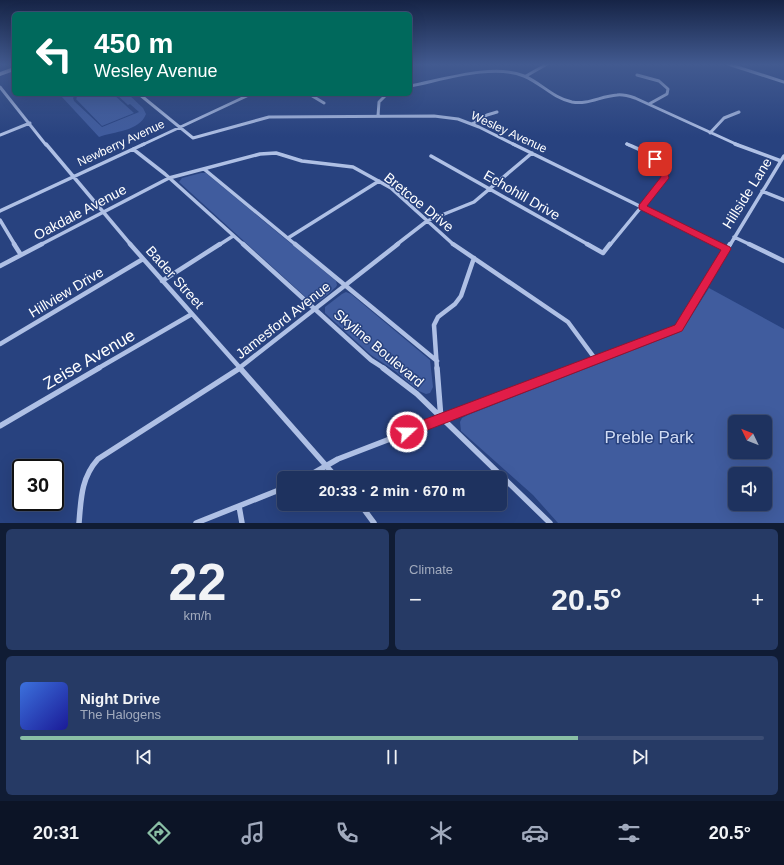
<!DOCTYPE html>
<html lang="en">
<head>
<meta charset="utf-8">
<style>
	body { margin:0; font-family:Helvetica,sans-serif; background:#263a65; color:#f1f3f6; height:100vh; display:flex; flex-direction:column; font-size:15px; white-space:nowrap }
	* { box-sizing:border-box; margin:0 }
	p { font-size:13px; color:#a1aabd }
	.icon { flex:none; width:22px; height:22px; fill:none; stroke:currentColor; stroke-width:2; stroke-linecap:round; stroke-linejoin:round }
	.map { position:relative; height:523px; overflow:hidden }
	.side { display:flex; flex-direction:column; gap:6px; padding:6px; background:#101c34; flex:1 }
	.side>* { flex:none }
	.banner { position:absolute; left:12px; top:12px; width:400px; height:84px; border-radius:6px; box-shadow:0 4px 16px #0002,0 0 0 1px #3c4d74; background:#00695c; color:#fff; overflow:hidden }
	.needle { width:26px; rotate:313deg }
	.buttons { position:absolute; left:728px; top:415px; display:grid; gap:8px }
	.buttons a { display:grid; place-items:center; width:44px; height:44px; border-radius:6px; background:#1e325f; box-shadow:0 4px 16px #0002,0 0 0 1px #3c4d74; font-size:20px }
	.speed { position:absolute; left:12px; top:459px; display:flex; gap:8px; font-size:20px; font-weight:700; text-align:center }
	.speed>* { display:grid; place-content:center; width:52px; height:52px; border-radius:50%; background:#1e325f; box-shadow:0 4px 16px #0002,0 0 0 1px #3c4d74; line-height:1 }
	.speed .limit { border:2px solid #111; border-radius:6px; background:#fff; color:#111 }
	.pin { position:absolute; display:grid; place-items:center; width:34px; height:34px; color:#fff; margin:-17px; border-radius:8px; box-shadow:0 2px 6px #0006 }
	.me { position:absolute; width:44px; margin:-22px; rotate:69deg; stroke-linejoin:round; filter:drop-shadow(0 0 3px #0008) }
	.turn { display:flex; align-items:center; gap:14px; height:84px; padding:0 16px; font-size:18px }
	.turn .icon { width:52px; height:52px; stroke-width:2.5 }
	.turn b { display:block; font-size:28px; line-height:34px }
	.big { font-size:30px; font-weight:700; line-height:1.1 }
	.side .tile { flex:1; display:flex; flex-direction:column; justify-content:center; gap:6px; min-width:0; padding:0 14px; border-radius:6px; background:#263a65 }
	.side .dial { align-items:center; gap:0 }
	.dial b { font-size:52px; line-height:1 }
	.song { display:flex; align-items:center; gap:12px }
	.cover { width:48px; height:48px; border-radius:6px; background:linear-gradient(135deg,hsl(220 70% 55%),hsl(240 70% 35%)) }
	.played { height:4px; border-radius:2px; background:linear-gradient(90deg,#8abfa5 75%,#3c4d74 75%) }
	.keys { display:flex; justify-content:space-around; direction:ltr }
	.heat { display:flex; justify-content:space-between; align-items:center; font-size:22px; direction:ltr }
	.side .tiles { flex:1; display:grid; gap:6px; grid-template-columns:1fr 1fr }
	.tile:last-child { grid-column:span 2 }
	.trip { position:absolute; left:277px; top:471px; width:230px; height:40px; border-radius:6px; background:#1e325f; box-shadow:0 4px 16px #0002,0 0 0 1px #3c4d74; font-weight:700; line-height:40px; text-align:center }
	.tab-bar { display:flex; height:64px; justify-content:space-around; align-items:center; background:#0c1426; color:#a1aabd }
	.tab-bar .icon { width:28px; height:28px }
	.tab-bar .on { color:#8abfa5 }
	.tab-bar b { font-size:18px; color:#f1f3f6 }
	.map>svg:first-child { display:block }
	.green { fill:#405c9e; fill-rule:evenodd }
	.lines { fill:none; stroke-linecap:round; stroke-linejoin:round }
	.street-far3 { stroke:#afc0e5; stroke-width:3 }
	.street-far2 { stroke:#afc0e5; stroke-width:3.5 }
	.street-far1 { stroke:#afc0e5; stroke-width:4.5 }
	.street { stroke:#afc0e5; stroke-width:5.5 }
	.secondary { fill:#d8e0f5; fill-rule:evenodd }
	.route { fill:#e11d48; stroke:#92132f }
	.labels { text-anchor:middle; stroke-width:3; stroke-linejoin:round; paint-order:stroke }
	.far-street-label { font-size:12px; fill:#fff; stroke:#28427f }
	.street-label { font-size:14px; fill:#fff; stroke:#28427f }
	.near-street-label { font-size:17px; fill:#fff; stroke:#28427f }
	.near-park-label { font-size:17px; fill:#d1dcf4; stroke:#28427f }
</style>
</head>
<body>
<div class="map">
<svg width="784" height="523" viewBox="0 0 784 523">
	<rect width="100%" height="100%" fill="#28427f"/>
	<path class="green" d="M 69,94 L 75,94 L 73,98 L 74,101 L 102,127 L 139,112 L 130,104 L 128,105 L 116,94 L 128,94 L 143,108 L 146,114 C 139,132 114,131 99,137 L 62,97 Z
		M 80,94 L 85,94 L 81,95 L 82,97 L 89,94 L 113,94 L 134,113 L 102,126 L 76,99 L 77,98 L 76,96 Z
		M 201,173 L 206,173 L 336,281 L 337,285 L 336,287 C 329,293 319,305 310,301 L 179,182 L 182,178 Z
		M 709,288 L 784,329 L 784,523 L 558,523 L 533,495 L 461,431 L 460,422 L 462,418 L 468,415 L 680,332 L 687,323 ZM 735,422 L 765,422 L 765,452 L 735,452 ZM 735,474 L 765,474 L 765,504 L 735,504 Z
		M 346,292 L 351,294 L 430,360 L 433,387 L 430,393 L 426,394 L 419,391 L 395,371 L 371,355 L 325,313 L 325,307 L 342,294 Z"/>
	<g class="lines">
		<path class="street-far3" d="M 728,64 L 784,82
			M 637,75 L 659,81 L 668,89 L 667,94 L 649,104
			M 526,76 L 547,64
			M 410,86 C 442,80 493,63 524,76 C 541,83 553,98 572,102 C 588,105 601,96 617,95 C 623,94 629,96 635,98 L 738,145
			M 0,87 L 46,145
			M 139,94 L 193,138 L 269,117 L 434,116 L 458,119 L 479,127 L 515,145
			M 309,94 L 324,103
			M 378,116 L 379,102 L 387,94
			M 472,124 L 487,115 L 497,112
			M 710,133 L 724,118 L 739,112
			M 0,135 L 30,123
			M 627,144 L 629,145
			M 142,145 L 251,94"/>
		<path class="street-far2" d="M 46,144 L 131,245
			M 513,144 L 719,245
			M 735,144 L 781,161
			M 133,149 L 165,174 L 244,245
			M 431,156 L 589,245
			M 204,169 L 296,245
			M 762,191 L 784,200
			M 0,211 L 144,144
			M 0,220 L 15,245
			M 734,237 L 751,245
			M 288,238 L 379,181
			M 40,245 L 169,178 L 260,154 L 276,153 L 302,161 L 353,167 L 391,188 L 454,245
			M 219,245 L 233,236
			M 396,245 L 427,221 L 474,202 L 532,153
			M 610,245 L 665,178 C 663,158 643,151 627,144
			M 730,245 L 784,156"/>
		<path class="street-far1" d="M 14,244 L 21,255
			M 130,244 L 241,369
			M 243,244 L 371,360 L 385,369
			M 295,244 L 437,361
			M 453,244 L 568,322 L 596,360
			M 587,244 L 603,253 L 610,244
			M 717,244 L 727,249
			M 749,244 L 784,261
			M 0,266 L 42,244
			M 162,281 L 220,244
			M 0,344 L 143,259
			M 97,369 L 192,314
			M 238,369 L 398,244
			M 437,369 L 434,325 L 438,317 L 455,304 L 461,296 L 474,258
			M 572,369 L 679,328 L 730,244"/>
		<path class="street" d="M 240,368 L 337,478
			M 383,368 L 417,394 L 550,523
			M 437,368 L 441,419
			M 0,426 L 99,368
			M 305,478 L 338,459 L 574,368
			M 360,504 L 374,523
			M 239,506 L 242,523
			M 79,523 C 81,499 81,478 98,459 L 240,368
			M 196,523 L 284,488"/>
		<path class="secondary" d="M 14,67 L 14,71 L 0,76 L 0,72 Z"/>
	</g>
	<linearGradient id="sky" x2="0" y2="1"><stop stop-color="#162446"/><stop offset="0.47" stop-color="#425a90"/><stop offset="1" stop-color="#425a90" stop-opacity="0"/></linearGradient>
	<rect width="784" height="137" fill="url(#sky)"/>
	<path class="route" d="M 655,156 L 665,165 L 669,178 L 647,206 L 730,247 L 731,249 L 682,331 L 407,438 L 402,437 L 401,432 L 402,428 L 407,426 L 675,325 L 721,250 L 639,209 L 639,205 L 661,177 L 659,167 L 651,159 Z"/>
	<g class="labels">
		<g class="far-street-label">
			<text transform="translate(509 132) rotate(25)" y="4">Wesley Avenue</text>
			<text transform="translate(121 143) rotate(-25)" y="4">Newberry Avenue</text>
		</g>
		<g class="street-label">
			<text transform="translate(747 193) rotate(-58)" y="5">Hillside Lane</text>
			<text transform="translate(522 195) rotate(30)" y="5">Echohill Drive</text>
			<text transform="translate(419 202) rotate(39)" y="5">Bretcoe Drive</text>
			<text transform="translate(80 212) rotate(-28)" y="5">Oakdale Avenue</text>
			<text transform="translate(175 277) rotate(48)" y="5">Bader Street</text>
			<text transform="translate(66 292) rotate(-31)" y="5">Hillview Drive</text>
			<text transform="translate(283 320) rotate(-38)" y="5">Jamesford Avenue</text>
			<text transform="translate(379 348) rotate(40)" y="5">Skyline Boulevard</text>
		</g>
		<g class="near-street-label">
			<text transform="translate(89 359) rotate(-30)" y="6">Zeise Avenue</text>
		</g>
		<g class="near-park-label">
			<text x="649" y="443">Preble Park</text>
		</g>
	</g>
</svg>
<div class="buttons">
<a><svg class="needle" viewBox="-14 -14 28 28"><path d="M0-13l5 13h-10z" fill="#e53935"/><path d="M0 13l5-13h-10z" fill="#a1aabd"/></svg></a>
<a><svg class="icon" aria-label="sound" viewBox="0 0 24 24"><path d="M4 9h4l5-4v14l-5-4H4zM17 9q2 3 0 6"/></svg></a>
</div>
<div class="speed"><div class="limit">30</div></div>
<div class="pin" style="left:655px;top:159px;background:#d93025"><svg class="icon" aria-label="arrive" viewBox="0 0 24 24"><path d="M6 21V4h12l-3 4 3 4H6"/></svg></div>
<svg class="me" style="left:407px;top:432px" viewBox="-20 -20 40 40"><circle r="17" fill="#e11d48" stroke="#fff" stroke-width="3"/><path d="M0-11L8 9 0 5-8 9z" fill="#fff"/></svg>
<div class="trip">20:33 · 2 min · 670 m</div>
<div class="banner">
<div class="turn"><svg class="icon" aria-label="left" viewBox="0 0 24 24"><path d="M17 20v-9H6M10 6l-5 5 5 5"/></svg><div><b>450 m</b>Wesley Avenue</div></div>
</div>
</div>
<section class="side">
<div class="tiles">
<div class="tile dial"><b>22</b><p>km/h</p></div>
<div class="tile"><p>Climate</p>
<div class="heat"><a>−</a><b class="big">20.5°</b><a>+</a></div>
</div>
<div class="tile">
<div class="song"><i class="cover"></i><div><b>Night Drive</b><p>The Halogens</p></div></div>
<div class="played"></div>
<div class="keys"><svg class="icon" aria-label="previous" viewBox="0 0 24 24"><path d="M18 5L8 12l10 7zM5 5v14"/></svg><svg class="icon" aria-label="pause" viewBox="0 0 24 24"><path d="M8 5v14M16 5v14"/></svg><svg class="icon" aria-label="next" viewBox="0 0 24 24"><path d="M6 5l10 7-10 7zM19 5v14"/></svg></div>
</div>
</div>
</section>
<nav class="tab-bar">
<b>20:31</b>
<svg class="icon on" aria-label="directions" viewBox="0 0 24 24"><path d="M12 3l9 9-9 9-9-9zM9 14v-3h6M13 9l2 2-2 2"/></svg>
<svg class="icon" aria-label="music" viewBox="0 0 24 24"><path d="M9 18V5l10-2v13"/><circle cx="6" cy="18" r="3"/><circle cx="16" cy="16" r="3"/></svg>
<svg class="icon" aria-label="phone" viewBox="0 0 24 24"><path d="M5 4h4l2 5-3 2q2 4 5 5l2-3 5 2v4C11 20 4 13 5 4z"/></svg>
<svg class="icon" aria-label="climate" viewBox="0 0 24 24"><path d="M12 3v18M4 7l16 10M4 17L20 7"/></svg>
<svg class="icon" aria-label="car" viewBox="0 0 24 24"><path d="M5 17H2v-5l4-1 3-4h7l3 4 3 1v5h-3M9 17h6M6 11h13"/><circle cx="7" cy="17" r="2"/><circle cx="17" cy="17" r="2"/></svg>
<svg class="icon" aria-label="filters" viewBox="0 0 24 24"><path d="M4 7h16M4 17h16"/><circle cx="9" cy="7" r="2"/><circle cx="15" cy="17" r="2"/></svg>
<b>20.5°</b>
</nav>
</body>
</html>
